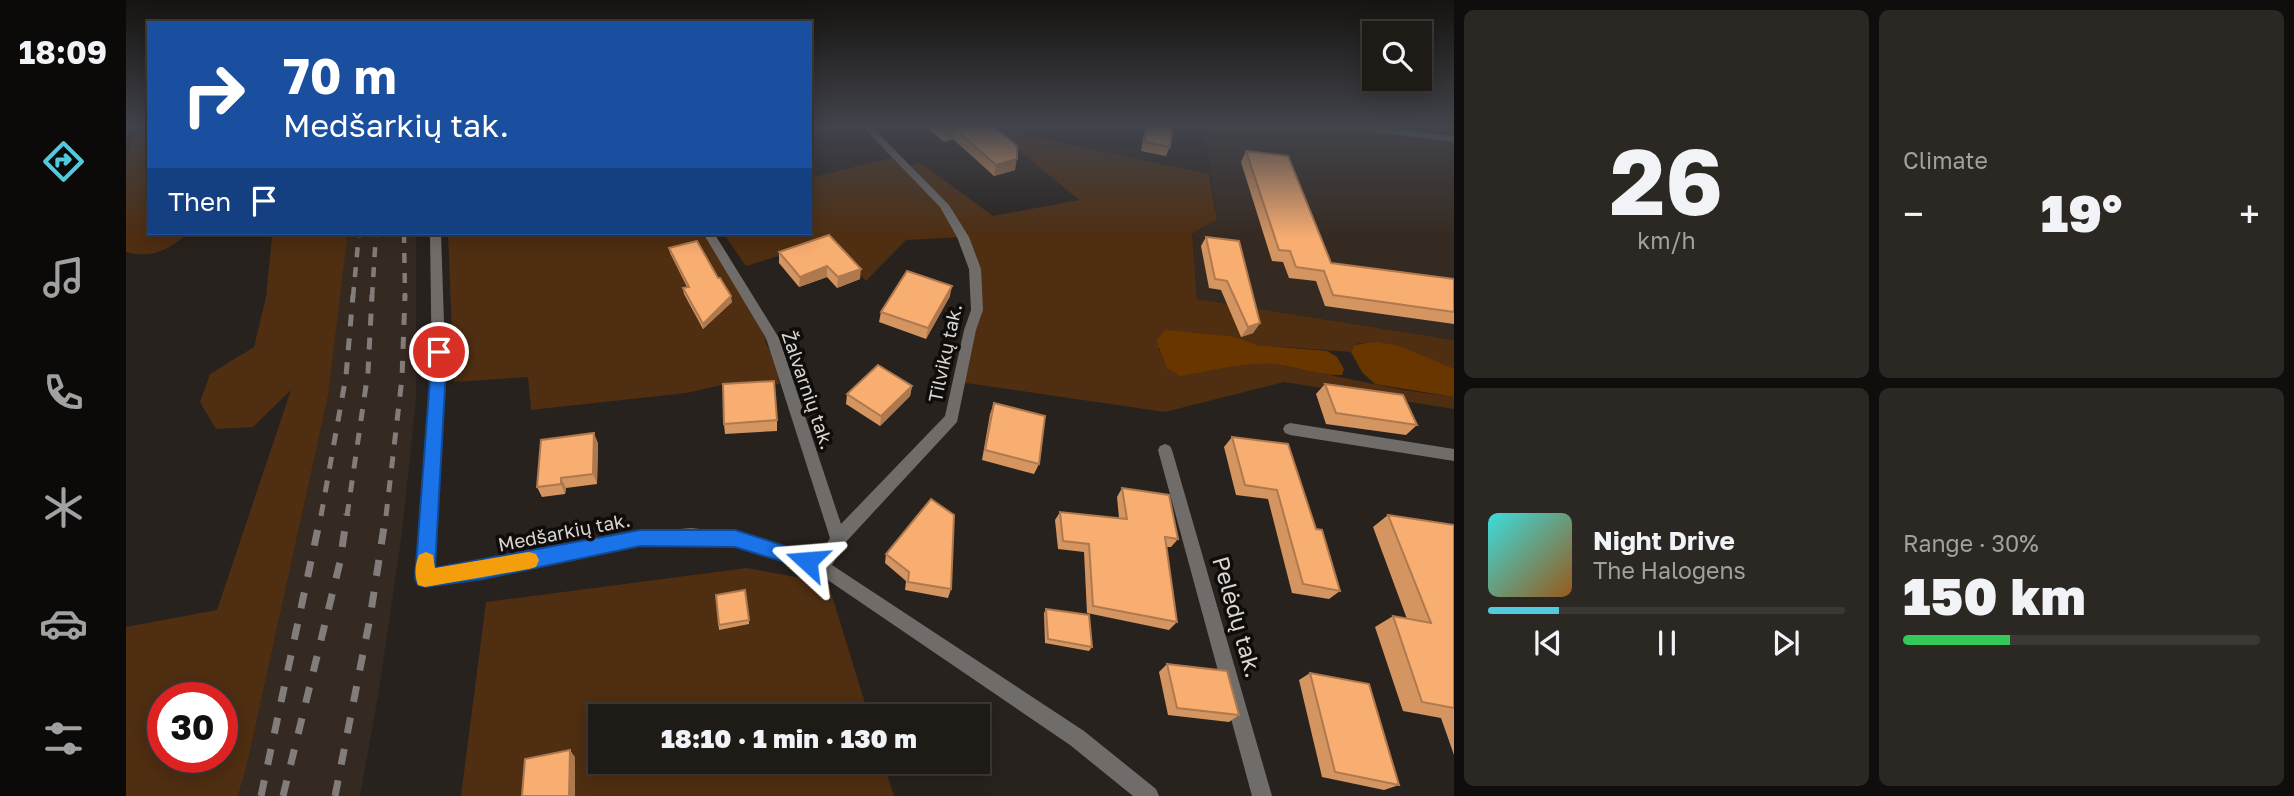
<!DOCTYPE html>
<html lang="en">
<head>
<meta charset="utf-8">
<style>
	body { margin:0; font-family:"Golos Text",sans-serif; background:#2b2723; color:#f1f3f6; height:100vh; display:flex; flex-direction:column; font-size:26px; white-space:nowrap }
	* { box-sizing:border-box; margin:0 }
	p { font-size:23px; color:#a1a1a1 }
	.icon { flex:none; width:38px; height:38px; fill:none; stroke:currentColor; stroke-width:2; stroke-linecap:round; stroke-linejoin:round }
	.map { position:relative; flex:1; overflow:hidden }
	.details { display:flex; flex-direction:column; gap:10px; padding:10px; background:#100e0c; width:840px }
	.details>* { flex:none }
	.banner { position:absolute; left:21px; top:21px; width:665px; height:214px; border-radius:0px; box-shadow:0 4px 18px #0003,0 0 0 2px #3c3835; background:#1a4fa0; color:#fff; overflow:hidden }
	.buttons { position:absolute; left:1236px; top:21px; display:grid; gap:14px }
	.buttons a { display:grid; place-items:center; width:70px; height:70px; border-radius:0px; background:#1e1a16; box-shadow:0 4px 18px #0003,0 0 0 2px #3c3835; font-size:35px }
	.speed { position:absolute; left:21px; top:682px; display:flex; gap:14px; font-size:35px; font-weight:700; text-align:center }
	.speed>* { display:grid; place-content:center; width:91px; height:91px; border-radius:50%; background:#1e1a16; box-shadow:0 4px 18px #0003,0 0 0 2px #3c3835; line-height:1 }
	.speed .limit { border:10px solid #d22; background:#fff; color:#111 }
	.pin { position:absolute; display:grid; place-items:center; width:60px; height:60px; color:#fff; margin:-30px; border:4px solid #fff; border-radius:50%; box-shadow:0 2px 7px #0007 }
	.me { position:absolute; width:77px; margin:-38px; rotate:289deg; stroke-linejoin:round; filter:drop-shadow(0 0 5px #0008) }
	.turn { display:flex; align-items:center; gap:24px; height:147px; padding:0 21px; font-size:32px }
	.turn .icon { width:91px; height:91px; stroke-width:2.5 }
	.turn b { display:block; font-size:49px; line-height:60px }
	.then { display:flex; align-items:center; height:66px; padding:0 21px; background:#0003; gap:14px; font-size:26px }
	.big { font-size:52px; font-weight:800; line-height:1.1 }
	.details .widget { flex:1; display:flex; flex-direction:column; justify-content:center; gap:10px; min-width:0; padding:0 24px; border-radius:10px; background:#2b2723 }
	.details .dial { align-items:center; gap:0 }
	.dial b { font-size:91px; line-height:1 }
	.song { display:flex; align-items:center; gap:21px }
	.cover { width:84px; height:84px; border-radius:10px; background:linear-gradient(135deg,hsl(180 70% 55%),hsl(30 70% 35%)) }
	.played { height:7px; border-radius:4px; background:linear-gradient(90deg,#53cadc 20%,#3c3835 20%) }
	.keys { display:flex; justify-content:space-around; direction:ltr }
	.heat { display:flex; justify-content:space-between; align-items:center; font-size:38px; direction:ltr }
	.charge { height:10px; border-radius:5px; background:linear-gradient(90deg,#34c759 30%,#3c3835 0) }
	.details .tiles { flex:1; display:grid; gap:10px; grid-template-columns:repeat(2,1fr) }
	.trip { position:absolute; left:462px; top:704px; width:402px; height:70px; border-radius:0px; background:#1e1a16; box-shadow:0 4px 18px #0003,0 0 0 2px #3c3835; font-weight:800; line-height:70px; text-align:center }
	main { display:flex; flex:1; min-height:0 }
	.tab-bar { display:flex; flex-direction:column; width:126px; justify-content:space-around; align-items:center; background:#0c0a09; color:#a1a1a1 }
	.tab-bar .icon { width:49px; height:49px }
	.tab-bar .selected { color:#53cadc }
	.tab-bar b { font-size:32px; color:#f1f3f6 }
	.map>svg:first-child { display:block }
	.built { fill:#352a21 }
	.green { fill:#4f2e11; fill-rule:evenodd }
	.water { fill:#693600 }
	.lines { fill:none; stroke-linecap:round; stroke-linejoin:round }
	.minor { fill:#6f6c6a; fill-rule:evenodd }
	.rail-far2 { stroke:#827d7a; stroke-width:4.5; stroke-dasharray:10 10; stroke-linecap:butt }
	.rail-far1 { stroke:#827d7a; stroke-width:5; stroke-dasharray:12 12; stroke-linecap:butt }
	.rail { stroke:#827d7a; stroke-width:7; stroke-dasharray:16 16; stroke-linecap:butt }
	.wall { fill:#d59561 }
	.shaded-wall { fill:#ae794f }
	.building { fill:#f8ad71; stroke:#ae794f; stroke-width:2 }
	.route { fill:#1a73e8; stroke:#114b97; stroke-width:2 }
	.slow { fill:#f59e0b }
	.labels { text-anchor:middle; stroke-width:7; stroke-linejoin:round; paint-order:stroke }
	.street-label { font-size:19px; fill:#d9d5d2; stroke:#0f0c0a }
	.near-street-label { font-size:23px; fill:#d9d5d2; stroke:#0f0c0a }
</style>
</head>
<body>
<main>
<nav class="tab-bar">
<b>18:09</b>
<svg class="icon selected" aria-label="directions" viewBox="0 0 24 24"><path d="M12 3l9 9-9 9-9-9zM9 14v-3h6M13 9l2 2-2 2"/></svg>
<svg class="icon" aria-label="music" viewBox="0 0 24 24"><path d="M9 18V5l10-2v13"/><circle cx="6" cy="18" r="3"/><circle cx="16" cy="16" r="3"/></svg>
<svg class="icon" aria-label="phone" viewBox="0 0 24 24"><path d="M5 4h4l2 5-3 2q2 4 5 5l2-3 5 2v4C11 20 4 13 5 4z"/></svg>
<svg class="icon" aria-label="climate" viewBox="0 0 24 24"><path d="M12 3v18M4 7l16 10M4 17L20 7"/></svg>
<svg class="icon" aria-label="car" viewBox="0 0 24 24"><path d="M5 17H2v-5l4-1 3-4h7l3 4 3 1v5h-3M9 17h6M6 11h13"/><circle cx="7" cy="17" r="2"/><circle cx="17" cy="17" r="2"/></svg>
<svg class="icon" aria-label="filters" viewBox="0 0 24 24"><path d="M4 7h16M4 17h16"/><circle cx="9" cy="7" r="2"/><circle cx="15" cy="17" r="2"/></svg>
</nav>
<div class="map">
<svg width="1328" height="796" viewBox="0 0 1328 796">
	<rect width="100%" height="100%" fill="#28221e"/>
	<path class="built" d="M 1078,127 L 1328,127 L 1328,340 L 1071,299 L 1066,234 L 1091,219 Z
		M 222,233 L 290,233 L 290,399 L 276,532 L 252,696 L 234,796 L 112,796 L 121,765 L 202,396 Z"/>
	<path class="green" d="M 11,127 L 23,127 L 23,233 L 62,233 C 43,250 26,259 0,252 L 0,157 Z
		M 885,132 L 1083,174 L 1091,219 L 1066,234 L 1071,299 L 1328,340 L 1328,369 L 1234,343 L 1228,345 L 1225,352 L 1129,345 L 1110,337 L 1032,349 L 1038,357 L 1150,364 L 1277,390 L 1328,397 L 1328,409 L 1158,382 L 1039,412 L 833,382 L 851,310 L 837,237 L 780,240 L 740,281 L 702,241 L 620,266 L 597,233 L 684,233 L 684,178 L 772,156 L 782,166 L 795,163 L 867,216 L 953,200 L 876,136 Z
		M 100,233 L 222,233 L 202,396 L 121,765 L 112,796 L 0,796 L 0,627 L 91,610 L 165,390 L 127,427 L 90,429 L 74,402 L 84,374 L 128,347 L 140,297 L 146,236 L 99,236 ZM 37,698 L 96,698 L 96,758 L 37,758 Z
		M 322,233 L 581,233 L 615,283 L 646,338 L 639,341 L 647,357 L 654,384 L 606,383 L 560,393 L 405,410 L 402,377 L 328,382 Z
		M 621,568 L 702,583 L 743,716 L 474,716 L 474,761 L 757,761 L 768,796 L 335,796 L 360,602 Z"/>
	<path class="water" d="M 1039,330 L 1110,337 L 1130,345 L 1201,351 L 1211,357 L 1218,369 L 1216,375 C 1192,376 1170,366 1146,364 C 1116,362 1084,371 1054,376 L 1041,368 C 1038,357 1032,350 1031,339 Z
		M 1251,342 L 1274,346 L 1328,369 L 1328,397 L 1249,384 L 1236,372 L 1225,352 L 1228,345 Z"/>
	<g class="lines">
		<path class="minor" d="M 737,127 L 746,127 L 823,205 L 843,237 L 855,269 L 857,310 L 850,330 L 831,422 L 718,544 L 706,565 L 958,731 L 1030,789 L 1033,796 L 1007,796 L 944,745 L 690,572 C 657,558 624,547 588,543 C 535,538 482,552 430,562 C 387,572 343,580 299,586 L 293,584 L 291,578 L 306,382 L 304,233 L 315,233 L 320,382 L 308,569 L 497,534 L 565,528 L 621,534 L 692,558 L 704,538 L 640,338 L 577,233 L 588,233 L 653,338 L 715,524 L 819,416 L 838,330 L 845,310 L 843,269 L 831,237 L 814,207 Z
			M 1228,127 L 1252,127 L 1328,136 L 1328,142 L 1232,130 Z
			M 1164,423 L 1328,449 L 1328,461 L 1164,435 L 1159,433 L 1157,429 L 1159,425 Z
			M 1039,444 L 1044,446 L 1046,450 L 1146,796 L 1126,796 L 1032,450 L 1034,446 Z"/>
		<path class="rail-far2" d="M 278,233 L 279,297
			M 227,297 L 233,233
			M 246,297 L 250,233"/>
		<path class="rail-far1" d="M 195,516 L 220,376 L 227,295
			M 221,516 L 242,372 L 246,295
			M 260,516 L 276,378 L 279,295"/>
		<path class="rail" d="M 135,796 L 195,514
			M 157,796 L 214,562 L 221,514
			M 209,796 L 244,618 L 260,514"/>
	</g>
	<path class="wall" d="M 800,127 L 868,127 L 889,170 L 868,176 L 827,139 L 818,142 Z
		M 1019,127 L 1046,127 L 1044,147 L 1040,156 L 1015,151 Z
		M 1120,151 L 1205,263 L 1328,279 L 1328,324 L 1199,306 L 1190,281 L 1163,278 L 1157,262 L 1146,261 L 1115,162 Z
		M 703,235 L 734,279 L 711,288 L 701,277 L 673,287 L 653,263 L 653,252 Z
		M 1080,237 L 1134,323 L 1127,333 L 1115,337 L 1095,290 L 1083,288 L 1075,246 Z
		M 543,248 L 606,302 L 577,329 L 558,294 L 557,288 L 561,287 L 544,253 Z
		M 824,296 L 800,339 L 753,322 L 755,312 Z
		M 1199,384 L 1291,425 L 1280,435 L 1200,424 L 1190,394 Z
		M 786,386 L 784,396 L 754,426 L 720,404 L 721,394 Z
		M 868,403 L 913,464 L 908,474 L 856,460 L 864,414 Z
		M 651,420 L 651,431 L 599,434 L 598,424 Z
		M 1106,437 L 1190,529 L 1214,591 L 1203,599 L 1166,593 L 1142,499 L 1110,495 L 1098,447 Z
		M 472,443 L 471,484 L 440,488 L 439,494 L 416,497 L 411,487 Z
		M 996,488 L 1052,539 L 1045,547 L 1040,547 L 1051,622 L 1043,630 L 961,613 L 958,552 L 932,549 L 929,520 L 934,512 L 993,518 L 991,497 Z
		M 1262,515 L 1328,525 L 1328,755 L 1315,718 L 1277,711 L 1249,627 L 1267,616 L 1281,619 L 1247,527 Z
		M 760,554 L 825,589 L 822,598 L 779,590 L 780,581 L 759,563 Z
		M 590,595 L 623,620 L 623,624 L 593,630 Z
		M 920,609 L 966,647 L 963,651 L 919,643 L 918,613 Z
		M 1041,664 L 1113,715 L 1103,722 L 1042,715 L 1033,672 Z
		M 1184,673 L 1273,785 L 1258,790 L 1196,777 L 1173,680 Z"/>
	<path class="shaded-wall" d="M 829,129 L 827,139 L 818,142 L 820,131 Z
		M 891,159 L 889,170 L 868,176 L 870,165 Z
		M 701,266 L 701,277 L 673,287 L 674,277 Z
		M 735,269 L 734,279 L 711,288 L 712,277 Z
		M 826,286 L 824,296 L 800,339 L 802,328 Z
		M 605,296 L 606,302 L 577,329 L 577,324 Z
		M 1134,323 L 1127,333 L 1115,337 L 1122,327 Z
		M 786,386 L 784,396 L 754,426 L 755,416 Z
		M 468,433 L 472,443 L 471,484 L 467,474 Z
		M 435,478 L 440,488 L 439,494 L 435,484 Z
		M 444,750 L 449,757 L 449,796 L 443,796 Z"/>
	<path class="building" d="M 814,127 L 868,127 L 891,146 L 891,159 L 870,165 L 829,129 L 820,131 Z
		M 1021,127 L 1046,127 L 1044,147 L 1018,142 Z
		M 1120,151 L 1162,156 L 1205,263 L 1328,279 L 1328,312 L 1207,295 L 1198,271 L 1170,267 L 1164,251 L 1153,250 Z
		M 703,235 L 735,269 L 712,277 L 701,266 L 674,277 L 653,252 Z
		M 1080,237 L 1113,241 L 1134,323 L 1122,327 L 1101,281 L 1089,279 Z
		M 571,241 L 592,278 L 594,278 L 605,296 L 577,324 L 557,288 L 563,287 L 543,248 Z
		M 781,271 L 826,286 L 802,328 L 755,312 Z
		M 752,365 L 786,386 L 755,416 L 721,394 Z
		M 648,381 L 651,420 L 598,424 L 597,384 Z
		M 1199,384 L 1277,395 L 1291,425 L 1210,413 Z
		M 868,403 L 919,416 L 913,464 L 859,450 Z
		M 468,433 L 467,474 L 435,478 L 435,484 L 411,487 L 415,440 Z
		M 1106,437 L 1162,444 L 1190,529 L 1196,530 L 1214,591 L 1177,584 L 1151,490 L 1119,485 Z
		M 996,488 L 1043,495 L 1052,539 L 1039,537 L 1051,622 L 967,606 L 963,544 L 937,541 L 934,512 L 1001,519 Z
		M 805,499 L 828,515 L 825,589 L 782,582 L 783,572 L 760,554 Z
		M 1262,515 L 1328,525 L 1328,708 L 1296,702 L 1267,616 L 1305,623 Z
		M 619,590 L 623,620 L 593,625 L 590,595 Z
		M 920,609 L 963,615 L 966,647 L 922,639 Z
		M 1041,664 L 1101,671 L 1113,715 L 1051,708 Z
		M 1184,673 L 1243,684 L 1273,785 L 1209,772 Z
		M 444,750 L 443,796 L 396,796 L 399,759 Z"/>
	<linearGradient id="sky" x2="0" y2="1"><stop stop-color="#161310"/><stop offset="0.53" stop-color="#42444c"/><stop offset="1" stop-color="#42444c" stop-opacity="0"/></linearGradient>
	<rect width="1328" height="238" fill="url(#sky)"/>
	<path class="route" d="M 313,346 L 321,352 L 309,568 L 514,530 L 609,530 L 687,555 L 690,561 L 687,567 L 681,569 L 609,547 L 514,546 L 357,579 L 299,587 L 292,585 L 289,578 L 306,352 Z"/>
	<path class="slow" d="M 300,552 L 307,555 L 309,568 L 403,552 L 410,554 L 413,560 L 410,567 L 403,569 L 299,587 L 292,585 C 288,575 289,564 293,555 Z"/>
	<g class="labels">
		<g class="street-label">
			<text transform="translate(819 353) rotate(-78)" y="7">Tilvikų tak.</text>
			<text transform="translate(682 390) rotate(71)" y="7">Žalvarnių tak.</text>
			<text transform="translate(438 532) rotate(-11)" y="7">Medšarkių tak.</text>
		</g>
		<g class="near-street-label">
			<text transform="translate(1111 617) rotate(74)" y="8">Pelėdų tak.</text>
		</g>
	</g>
</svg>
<div class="buttons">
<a><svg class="icon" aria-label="search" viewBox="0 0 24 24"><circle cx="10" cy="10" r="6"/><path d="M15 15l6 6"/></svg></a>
</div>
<div class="speed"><div class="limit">30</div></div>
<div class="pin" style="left:313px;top:352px;background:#d93025"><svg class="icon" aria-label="arrive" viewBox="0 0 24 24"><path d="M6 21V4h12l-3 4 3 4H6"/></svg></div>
<svg class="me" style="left:681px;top:561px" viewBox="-20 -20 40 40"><path d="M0-17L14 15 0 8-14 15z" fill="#1a73e8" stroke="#fff" stroke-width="4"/></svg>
<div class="trip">18:10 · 1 min · 130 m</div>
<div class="banner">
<div class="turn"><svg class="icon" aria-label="right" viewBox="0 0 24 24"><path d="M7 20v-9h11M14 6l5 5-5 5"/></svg><div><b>70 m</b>Medšarkių tak.</div></div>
<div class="then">Then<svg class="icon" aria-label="arrive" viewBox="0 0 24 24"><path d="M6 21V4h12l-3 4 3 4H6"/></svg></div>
</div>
</div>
<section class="details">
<div class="tiles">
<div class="widget dial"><b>26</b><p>km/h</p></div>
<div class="widget"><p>Climate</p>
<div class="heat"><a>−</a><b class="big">19°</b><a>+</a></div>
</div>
<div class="widget">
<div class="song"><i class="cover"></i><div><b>Night Drive</b><p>The Halogens</p></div></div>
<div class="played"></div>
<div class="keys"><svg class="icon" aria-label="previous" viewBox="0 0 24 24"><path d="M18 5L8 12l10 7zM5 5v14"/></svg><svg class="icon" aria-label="pause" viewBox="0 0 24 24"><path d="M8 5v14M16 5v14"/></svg><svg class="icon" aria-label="next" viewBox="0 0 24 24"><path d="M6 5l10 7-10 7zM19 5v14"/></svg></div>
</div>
<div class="widget"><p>Range · 30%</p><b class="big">150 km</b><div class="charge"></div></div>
</div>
</section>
</main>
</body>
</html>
